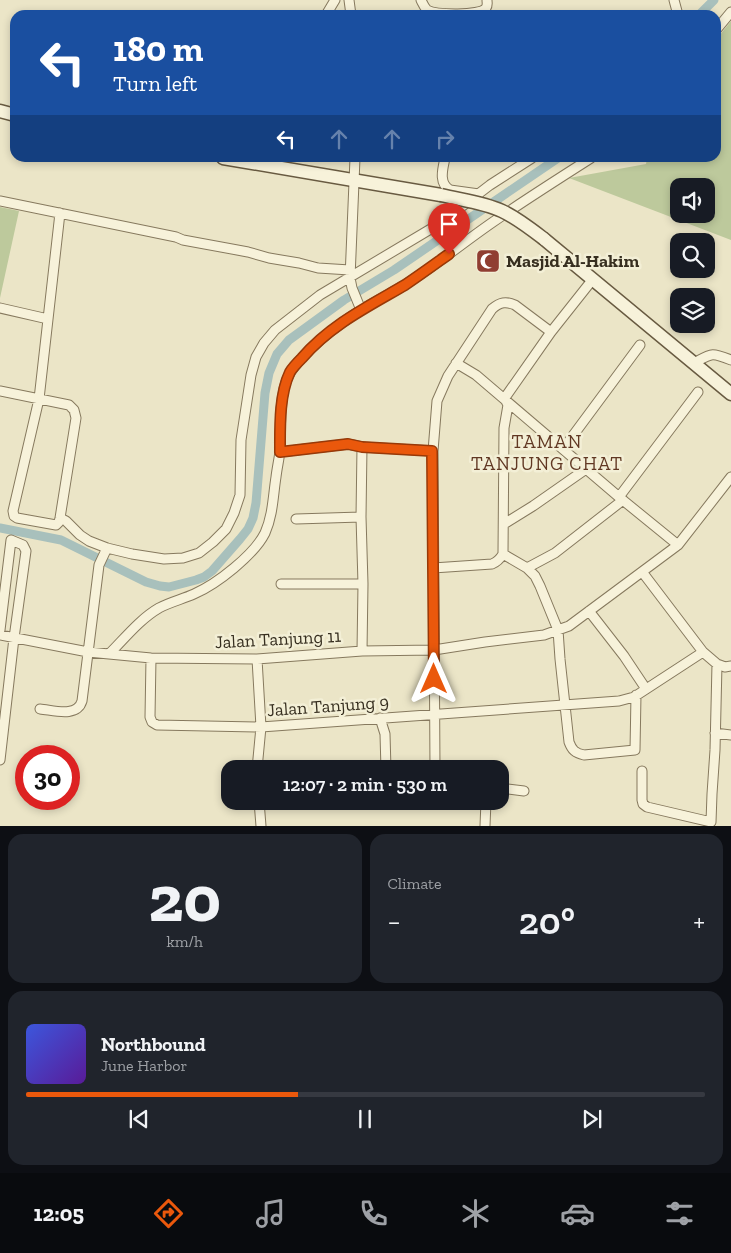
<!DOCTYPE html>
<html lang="en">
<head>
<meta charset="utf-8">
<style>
	body { margin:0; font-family:"Zilla Slab",serif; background:#20242c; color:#f1f3f6; height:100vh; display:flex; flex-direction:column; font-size:19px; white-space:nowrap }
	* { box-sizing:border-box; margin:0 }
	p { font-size:16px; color:#9ea1a6 }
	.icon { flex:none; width:28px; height:28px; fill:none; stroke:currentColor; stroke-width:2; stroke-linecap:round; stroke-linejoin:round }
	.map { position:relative; height:826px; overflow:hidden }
	.details { display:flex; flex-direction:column; gap:8px; padding:8px; background:#0d0f14; flex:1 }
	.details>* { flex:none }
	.top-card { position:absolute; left:10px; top:10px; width:711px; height:152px; border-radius:15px; box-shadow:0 2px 8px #0003; background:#1a4fa0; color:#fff; overflow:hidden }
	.tools { position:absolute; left:670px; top:178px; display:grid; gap:10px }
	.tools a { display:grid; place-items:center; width:45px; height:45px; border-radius:10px; background:#171b24; box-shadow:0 2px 8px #0003; font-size:25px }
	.speed { position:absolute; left:15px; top:745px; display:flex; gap:10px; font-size:25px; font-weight:700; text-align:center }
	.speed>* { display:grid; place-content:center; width:65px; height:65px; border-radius:50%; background:#171b24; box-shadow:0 2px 8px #0003; line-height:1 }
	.speed .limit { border:8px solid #d22; background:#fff; color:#111 }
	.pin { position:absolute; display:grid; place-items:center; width:42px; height:42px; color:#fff; margin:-51px -21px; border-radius:50% 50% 50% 0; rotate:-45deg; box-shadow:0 0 5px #0007 }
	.pin .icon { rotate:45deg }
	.me { position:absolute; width:55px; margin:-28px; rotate:0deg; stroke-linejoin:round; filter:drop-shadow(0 0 4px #0008) }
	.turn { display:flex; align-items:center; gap:18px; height:105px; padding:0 20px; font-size:22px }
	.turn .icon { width:65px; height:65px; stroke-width:2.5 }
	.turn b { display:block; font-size:35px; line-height:42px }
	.lanes { display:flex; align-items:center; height:48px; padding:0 20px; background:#0003; justify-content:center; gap:25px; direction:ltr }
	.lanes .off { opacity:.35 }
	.big { font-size:38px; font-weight:600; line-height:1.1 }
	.details .card { flex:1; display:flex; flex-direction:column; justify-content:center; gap:8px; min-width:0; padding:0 18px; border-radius:15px; background:#20242c }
	.details .dial { align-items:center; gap:0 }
	.dial b { font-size:65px; line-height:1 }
	.song { display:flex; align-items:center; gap:15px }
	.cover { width:60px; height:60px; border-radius:8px; background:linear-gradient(135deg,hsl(230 70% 55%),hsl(270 70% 35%)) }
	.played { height:5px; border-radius:2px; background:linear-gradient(90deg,#ea580c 40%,#363941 40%) }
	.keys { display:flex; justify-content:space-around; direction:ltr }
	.heat { display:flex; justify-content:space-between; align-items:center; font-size:28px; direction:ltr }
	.details .tiles { flex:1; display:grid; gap:8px; grid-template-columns:1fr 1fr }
	.card:last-child { grid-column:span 2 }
	.trip { position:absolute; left:221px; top:760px; width:288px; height:50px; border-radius:15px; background:#171b24; box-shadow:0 2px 8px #0003; font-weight:600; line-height:50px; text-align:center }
	.tab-bar { display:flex; height:80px; justify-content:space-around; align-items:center; background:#090b0e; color:#9ea1a6 }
	.tab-bar .icon { width:35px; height:35px }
	.tab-bar .active { color:#ea580c }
	.tab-bar b { font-size:22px; color:#f1f3f6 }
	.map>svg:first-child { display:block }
	.green { fill:#bdc99c; fill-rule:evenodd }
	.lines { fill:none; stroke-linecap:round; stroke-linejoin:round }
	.canal { stroke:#a8c0bc; stroke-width:9 }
	.minor-casing { stroke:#86795e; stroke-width:11 }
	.secondary-casing { stroke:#685a41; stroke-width:15 }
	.minor { stroke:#f7f2da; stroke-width:9 }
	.secondary { stroke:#f7f2da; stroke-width:12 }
	.secondary-bridge-casing { stroke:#685a41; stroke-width:15; stroke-linecap:butt }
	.secondary-bridge { stroke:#f7f2da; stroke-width:12 }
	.route-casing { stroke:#983908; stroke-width:12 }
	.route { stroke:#ea580c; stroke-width:9 }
	.labels { text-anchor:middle; stroke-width:5; stroke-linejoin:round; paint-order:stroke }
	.poi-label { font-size:18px; font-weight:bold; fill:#372f20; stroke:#f3efd6; text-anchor:start }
	.street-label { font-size:18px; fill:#372f20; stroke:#f3efd6 }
	.neighbourhood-label { font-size:19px; letter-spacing:1px; fill:#613823; stroke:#f3efd6 }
</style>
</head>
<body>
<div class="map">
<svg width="731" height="826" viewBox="0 0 731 826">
	<rect width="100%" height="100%" fill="#ebe5c7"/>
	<path class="green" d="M 731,21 L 731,240 L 569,178 L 646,164 L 647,158 L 716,158 L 716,40 ZM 679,186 L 706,186 L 706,214 L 679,214 Z
		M 0,207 L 19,211 L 0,298 Z"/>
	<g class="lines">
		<path class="canal" d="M 699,15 L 714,0
			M 0,528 L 61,540 L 146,582 L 160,586 L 169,587 L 196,580 L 204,577 L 212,571 L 240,539 L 248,529 L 253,518 L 256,503 L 265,393 L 269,373 L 277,354 L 289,340 L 344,300 L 394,270 L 558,158"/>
		<defs>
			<path id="minor" d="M 349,0 L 351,15
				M 421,0 C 423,4 424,7 427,10 C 436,15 480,16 486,8 C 488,5 487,3 487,0
				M 674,0 L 678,15
				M 326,15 L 335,0
				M 716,30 L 731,12
				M 355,158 L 350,278 L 352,288 L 361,310
				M 445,158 C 443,168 438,183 450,190 L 479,194
				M 0,201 L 176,237 L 183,240 L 248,252 L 269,258 L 299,263 L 318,268 L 350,270
				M 0,308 L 48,319
				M 456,363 L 476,375 L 619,497 L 678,545
				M 694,363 C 712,353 711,352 731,360
				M 0,391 L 69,405 L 74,410 L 76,418 L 60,518 L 59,522 L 56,525 L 17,518 L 14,516 L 13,511 L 39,399 L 60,213
				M 504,399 L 551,332 L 593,279
				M 563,449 L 640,345
				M 280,452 L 348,444 L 362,447 L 433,451
				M 619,497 L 698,392
				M 60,518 L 66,521 L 80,535 L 89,541 L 107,548 L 132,554 L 164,559 L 183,558 L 199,553 L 213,542 L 226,529 L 234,513 L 240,495 L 241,440 L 251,375 L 256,357 L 264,343 L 275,330 L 320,295 L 439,224 L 490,185 L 532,158
				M 296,519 L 361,517
				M 504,524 L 533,506 L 586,469
				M 503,554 L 527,568 L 535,576 L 540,586 L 558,630 L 560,659 L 569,742 C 572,750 575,753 584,755 L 635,750 L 636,695
				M 503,554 L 504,428 L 508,405 L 506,401
				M 433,568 L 492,564 C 497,562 500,559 503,554
				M 527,568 L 555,553 L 623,500
				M 643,573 L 703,652 L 717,664 L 725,667 L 731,666
				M 281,584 L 363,584
				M 589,611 L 624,656 L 646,689
				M 0,630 L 11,540 L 23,545 L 26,551 L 14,638 L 0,760
				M 0,635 L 88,652 L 151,658 L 257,659 L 362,651 L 434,650 L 485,642 L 544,635 L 569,626 L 678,545 L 731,477
				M 362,651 L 363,584 L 361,517 L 362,447
				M 109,654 C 125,638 140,619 159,608 C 170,602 183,599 194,594 C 217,584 254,555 265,533 C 273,515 273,496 276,477 C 277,468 279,460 280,451 C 281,428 278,389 292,370 C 310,345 336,326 361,310 C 375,301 392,293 406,284 C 436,265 464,242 493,222 C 525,200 558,179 591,158
				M 151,658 L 150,717 L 152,722 L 157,725 L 261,727 L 619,701 L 634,697 L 703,652
				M 40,709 C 53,710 77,718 82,701 L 99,565 L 107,548
				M 380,718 L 385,734 L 386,769
				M 715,733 L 731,735
				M 257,769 L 261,727 L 257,659
				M 435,769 L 433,451 L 437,401 L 448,376 L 492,309 C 500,302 506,301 515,305 L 551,332
				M 642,771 L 642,800 L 643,804 L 647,807 L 711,822
				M 500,788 L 524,791
				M 259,801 L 261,826
				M 711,822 L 712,794 L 715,750 L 717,664
				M 485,826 L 486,801"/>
			<path id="secondary" d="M 0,111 L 15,115
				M 223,158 L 441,195
				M 544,239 L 731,394"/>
		</defs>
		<use href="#minor" class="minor-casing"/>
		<use href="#secondary" class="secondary-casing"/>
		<use href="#minor" class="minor"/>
		<use href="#secondary" class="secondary"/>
		<defs>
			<path id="secondary-bridge" d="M 441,195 C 461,200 483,202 502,211 C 517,218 531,229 544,239"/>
		</defs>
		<use href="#secondary-bridge" class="secondary-bridge-casing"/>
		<use href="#secondary-bridge" class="secondary-bridge"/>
	</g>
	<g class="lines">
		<defs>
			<path id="route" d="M 434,679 L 432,451 L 362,447 L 348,444 L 280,452 C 280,427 279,395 290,372 C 293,367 298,362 302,358 C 330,325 369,306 405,285 C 420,275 435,264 449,254"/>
		</defs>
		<use href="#route" class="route-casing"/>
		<use href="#route" class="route"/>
	</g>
	<defs>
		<symbol id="mosque-square" viewBox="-11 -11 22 22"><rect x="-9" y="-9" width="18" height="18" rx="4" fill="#903e32" stroke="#f3efd6"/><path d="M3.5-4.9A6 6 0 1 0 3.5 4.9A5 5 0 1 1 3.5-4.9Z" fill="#fff"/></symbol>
	</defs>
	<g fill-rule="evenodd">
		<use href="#mosque-square" x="474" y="247" width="28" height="28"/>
	</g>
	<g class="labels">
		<g class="poi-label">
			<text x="506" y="267">Masjid Al-Hakim</text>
		</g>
		<g class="street-label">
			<text transform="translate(278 639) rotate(-3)" y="6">Jalan Tanjung 11</text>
			<text transform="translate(328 706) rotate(-4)" y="6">Jalan Tanjung 9</text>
		</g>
		<g class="neighbourhood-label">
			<text x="547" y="448">TAMAN<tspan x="547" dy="22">TANJUNG CHAT</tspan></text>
		</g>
	</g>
</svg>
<div class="tools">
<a><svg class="icon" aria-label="sound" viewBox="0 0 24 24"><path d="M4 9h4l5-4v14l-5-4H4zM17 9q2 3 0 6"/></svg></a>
<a><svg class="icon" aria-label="search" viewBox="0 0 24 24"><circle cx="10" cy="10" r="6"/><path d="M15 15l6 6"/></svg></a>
<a><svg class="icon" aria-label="layers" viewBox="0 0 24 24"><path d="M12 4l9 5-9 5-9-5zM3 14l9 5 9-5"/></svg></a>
</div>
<div class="speed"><div class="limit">30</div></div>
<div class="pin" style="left:449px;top:254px;background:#d93025"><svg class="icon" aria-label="arrive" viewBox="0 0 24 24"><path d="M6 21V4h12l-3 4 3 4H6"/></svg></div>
<svg class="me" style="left:434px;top:679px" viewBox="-20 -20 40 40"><path d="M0-17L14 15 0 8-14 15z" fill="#ea580c" stroke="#fff" stroke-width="4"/></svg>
<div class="trip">12:07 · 2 min · 530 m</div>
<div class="top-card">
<div class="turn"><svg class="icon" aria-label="left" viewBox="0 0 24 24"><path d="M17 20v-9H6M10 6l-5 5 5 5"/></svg><div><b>180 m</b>Turn left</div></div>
<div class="lanes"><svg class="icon" aria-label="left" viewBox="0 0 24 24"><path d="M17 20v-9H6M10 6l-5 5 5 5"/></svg><svg class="icon off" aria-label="ahead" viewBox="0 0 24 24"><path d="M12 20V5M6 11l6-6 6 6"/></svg><svg class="icon off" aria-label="ahead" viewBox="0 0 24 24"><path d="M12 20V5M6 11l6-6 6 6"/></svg><svg class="icon off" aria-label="right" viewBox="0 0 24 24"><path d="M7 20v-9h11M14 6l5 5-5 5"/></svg></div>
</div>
</div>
<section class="details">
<div class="tiles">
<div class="card dial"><b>20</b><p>km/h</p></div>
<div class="card"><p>Climate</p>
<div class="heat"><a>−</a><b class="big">20°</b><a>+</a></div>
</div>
<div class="card">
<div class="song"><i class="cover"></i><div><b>Northbound</b><p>June Harbor</p></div></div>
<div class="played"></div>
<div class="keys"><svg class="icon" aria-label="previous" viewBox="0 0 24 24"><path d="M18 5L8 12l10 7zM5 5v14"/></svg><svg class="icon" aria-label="pause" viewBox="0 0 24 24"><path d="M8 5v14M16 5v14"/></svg><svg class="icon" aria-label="next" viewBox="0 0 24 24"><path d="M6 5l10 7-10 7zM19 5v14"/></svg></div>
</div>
</div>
</section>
<nav class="tab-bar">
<b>12:05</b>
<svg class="icon active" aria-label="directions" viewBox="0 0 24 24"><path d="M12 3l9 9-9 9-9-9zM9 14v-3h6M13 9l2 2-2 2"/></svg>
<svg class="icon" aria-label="music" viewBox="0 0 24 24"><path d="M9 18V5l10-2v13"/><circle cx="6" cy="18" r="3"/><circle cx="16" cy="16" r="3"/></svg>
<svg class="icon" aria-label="phone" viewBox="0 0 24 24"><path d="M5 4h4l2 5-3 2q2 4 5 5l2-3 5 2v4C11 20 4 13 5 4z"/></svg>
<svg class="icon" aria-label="climate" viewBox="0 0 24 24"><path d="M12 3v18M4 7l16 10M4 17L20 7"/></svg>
<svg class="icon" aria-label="car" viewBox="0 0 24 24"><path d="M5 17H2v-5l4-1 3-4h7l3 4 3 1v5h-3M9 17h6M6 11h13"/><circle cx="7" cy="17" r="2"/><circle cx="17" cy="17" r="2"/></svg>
<svg class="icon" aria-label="filters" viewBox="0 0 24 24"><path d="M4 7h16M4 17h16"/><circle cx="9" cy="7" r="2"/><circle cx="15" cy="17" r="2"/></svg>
</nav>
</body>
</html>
